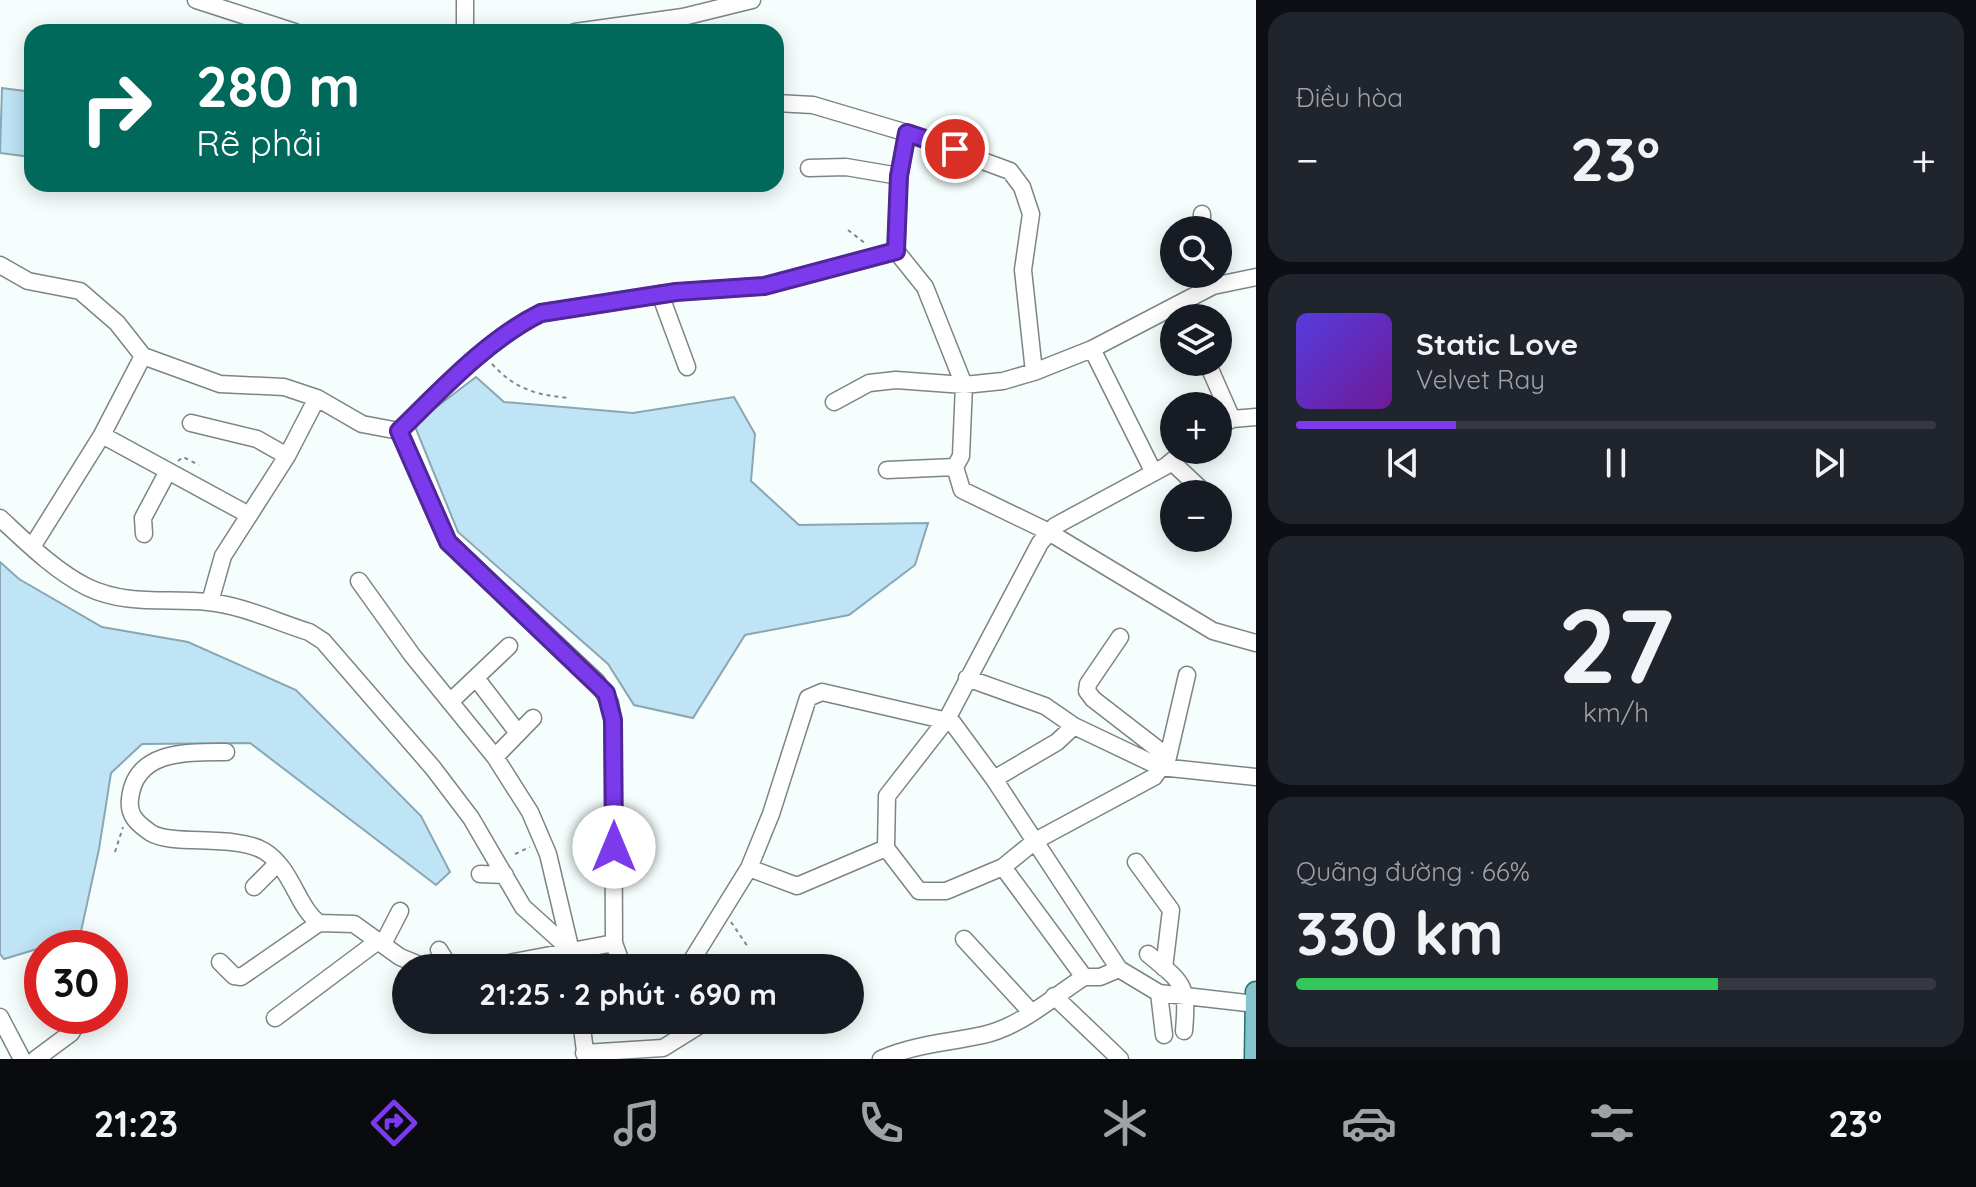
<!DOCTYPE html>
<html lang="vi">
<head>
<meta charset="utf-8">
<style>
	body { margin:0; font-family:Quicksand,sans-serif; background:#20242c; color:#f1f3f6; height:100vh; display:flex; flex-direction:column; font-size:30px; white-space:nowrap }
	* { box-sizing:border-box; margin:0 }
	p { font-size:26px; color:#9ea1a6 }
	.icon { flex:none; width:44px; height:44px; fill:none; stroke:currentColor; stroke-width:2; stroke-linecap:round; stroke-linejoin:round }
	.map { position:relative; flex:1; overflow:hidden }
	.sheet { display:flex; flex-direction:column; gap:12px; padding:12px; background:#0d0f14; width:720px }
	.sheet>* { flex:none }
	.guide { position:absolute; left:24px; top:24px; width:760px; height:168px; border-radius:24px; box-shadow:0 4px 20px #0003; background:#00695c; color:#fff; overflow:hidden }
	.buttons { position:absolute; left:1160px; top:216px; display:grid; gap:16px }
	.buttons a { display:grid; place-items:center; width:72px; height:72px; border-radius:50%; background:#171b24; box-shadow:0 4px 20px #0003; font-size:40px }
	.speed { position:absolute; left:24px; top:930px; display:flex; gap:16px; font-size:40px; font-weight:700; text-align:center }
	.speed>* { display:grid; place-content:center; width:104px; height:104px; border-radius:50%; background:#171b24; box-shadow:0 4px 20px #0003; line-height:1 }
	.speed .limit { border:12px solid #d22; background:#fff; color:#111 }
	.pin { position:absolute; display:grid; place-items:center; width:68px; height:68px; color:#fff; margin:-34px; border:4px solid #fff; border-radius:50%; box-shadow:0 2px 8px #0007 }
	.me { position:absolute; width:88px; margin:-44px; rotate:0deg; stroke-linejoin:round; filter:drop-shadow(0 0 6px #0008) }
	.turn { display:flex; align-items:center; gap:28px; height:168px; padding:0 40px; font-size:36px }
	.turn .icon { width:104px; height:104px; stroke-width:2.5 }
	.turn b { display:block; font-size:56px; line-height:68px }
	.big { font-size:60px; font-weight:800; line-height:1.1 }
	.sheet .tile { flex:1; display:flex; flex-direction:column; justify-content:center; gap:12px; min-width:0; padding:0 28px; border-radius:24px; background:#20242c }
	.sheet .dial { align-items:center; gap:0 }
	.dial b { font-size:104px; line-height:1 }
	.song { display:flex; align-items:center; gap:24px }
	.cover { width:96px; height:96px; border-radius:12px; background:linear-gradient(135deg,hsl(250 70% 55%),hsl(280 70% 35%)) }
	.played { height:8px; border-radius:4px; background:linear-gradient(90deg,#7c3aed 25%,#363941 25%) }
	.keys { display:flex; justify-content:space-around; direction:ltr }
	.heat { display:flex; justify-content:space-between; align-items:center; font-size:44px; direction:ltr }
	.charge { height:12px; border-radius:6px; background:linear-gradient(90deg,#34c759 66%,#363941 0) }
	.trip { position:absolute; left:392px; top:954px; width:472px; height:80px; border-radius:40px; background:#171b24; box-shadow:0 4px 20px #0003; font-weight:800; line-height:80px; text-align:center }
	.tabs { display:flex; height:128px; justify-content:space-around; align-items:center; background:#090b0e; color:#9ea1a6 }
	.tabs .icon { width:56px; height:56px }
	.tabs .active { color:#7c3aed }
	.tabs b { font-size:36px; color:#f1f3f6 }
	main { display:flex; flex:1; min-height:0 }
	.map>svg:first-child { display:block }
	.water { fill:#bfe4f6; stroke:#8ba6b2; stroke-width:2 }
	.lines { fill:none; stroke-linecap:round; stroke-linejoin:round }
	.minor-casing { stroke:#7d8584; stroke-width:19 }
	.major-casing { stroke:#296e76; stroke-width:23 }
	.path { stroke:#828887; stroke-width:2; stroke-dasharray:4 4; stroke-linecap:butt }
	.minor { stroke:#fff; stroke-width:16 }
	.major { stroke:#86c4cd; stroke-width:20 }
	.route-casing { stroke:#51269a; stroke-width:20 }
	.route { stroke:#7c3aed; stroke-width:14 }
</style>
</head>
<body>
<main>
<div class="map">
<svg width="1256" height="1059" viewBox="0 0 1256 1059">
	<rect width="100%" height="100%" fill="#f5fefd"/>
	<path class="water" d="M 2,88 L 32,92 L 32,157 L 0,153 Z
		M 476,377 L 504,402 L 633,413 L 734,397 L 755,434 L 751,481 L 799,525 L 928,523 L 915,565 L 849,615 L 745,635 L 693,718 L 634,705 L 608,664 L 458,532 L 414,424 Z
		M 0,562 L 19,579 L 102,627 L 188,642 L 296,690 L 421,816 L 450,872 L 436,885 L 250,743 L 142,744 L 111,773 L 99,849 L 80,936 L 4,959 L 0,954 Z"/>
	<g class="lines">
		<defs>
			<path id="minor" d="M 196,0 L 295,32
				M 465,0 L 465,32
				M 575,32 L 683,17 L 752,0
				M 776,103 L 813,105 L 907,133 L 1010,171 L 1022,187 L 1031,214 L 1023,270 L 1034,372
				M 907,133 L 899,176 L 896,251 L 925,287 L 964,385 L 961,456 L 955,467 L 962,490 L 1047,531 L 1213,631 L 1256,643
				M 809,168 L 846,167 L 899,176
				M 1202,214 L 1202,230
				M 0,265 L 28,281 L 80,291 L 117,323 L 143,356 L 220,384 L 284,387 L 317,398 L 362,424 L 399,431
				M 660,294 L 687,367
				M 1092,349 L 1153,471
				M 1210,369 L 1232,419
				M 834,402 L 869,383 L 896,380 L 964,385 L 1003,381 L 1034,372 L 1092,349 L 1213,286 L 1256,277
				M 191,423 L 257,439 L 287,456
				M 1218,427 L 1232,419 L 1256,417
				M 399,431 L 448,542 L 597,682 L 610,703 L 613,720 L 614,943 L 623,968
				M 399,431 C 441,390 488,339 541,313 L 676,292 L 764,286 L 896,251
				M 102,435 L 249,515
				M 1185,450 L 1166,466 L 1055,526 L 1040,543 L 947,719 L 887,796 L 886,848 L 919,891 L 946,891 L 1003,867 L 1035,841 L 1154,777 L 1168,757 L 1187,675
				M 1173,463 L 1206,494
				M 887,470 L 955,467
				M 0,518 C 26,542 55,571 87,587 C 127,606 166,598 208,602 C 241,605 277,622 309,632 L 323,641 L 433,768 L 471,818 L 523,907 L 574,953
				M 144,534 L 143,518 L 168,471
				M 32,547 L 102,435 L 143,356
				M 359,581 L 412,655 L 495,757 L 530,812 L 548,854 L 575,968
				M 210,602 L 223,556 L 287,456 L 317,398
				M 1120,637 L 1088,684 L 1087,691 L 1093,699 L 1168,757
				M 476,678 L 518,733
				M 967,678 L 1045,706 L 1074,726 L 1160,767 L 1256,777
				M 450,702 L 509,646
				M 226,752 C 187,752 135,750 130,799 C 128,816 138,824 151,833 C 172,846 236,834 264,851 C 292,868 297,907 319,923
				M 495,757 L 533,718
				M 994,779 L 1057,742 L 1074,726
				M 1136,862 L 1171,910 L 1164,968
				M 1003,867 L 1084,977
				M 749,868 L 797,886 L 886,848
				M 480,874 L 505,875
				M 254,887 L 277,864
				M 964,939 L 1031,1012
				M 383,944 L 400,911
				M 439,950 L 450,968
				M 1148,954 C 1184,984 1188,984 1184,1031
				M 220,962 L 234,976 L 241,977 L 319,923 L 354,924 L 400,957 L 427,968
				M 483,968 L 614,943
				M 687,968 L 749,868 L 771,814 L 808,698 L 822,692 L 952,722 L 994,779 L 1119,969 L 1159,993 L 1256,1004
				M 1159,993 L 1164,1035
				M 1054,996 L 1120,1059
				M 0,1017 L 22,1059
				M 275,1018 L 378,941
				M 581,1020 L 586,1059
				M 581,1022 L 609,1020
				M 584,1053 L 663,1048 L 708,1020
				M 36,1059 L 71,1033 L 81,1016
				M 881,1059 C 915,1044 947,1043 983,1035 C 1020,1027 1053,997 1084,977 L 1100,977 L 1119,969"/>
			<path id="major" d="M 1255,1059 L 1256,992"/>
		</defs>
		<use href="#minor" class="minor-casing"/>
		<use href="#major" class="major-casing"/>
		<path class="path" d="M 848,230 L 866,244
			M 492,364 C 515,389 536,395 569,398
			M 178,461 L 183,457 L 199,465
			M 115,852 L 123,827
			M 515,854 L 530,847
			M 731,922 L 748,947"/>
		<use href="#minor" class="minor"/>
		<use href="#major" class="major"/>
	</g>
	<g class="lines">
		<defs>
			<path id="route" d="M 614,847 L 613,720 L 606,693 L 448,542 L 399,431 C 441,390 488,339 541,313 L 676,292 L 764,286 L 896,251 L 899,176 L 907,133 L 955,149"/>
		</defs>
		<use href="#route" class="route-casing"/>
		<use href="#route" class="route"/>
	</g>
</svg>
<div class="buttons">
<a><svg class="icon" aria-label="search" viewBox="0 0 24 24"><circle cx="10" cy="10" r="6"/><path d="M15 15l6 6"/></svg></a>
<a><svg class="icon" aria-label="layers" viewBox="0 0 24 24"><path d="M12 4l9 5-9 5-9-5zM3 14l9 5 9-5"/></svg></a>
<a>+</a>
<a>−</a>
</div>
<div class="speed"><div class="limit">30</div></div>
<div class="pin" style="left:955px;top:149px;background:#d93025"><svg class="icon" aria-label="arrive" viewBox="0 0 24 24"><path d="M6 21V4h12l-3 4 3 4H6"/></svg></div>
<svg class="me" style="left:614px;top:847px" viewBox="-20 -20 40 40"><circle r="19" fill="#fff"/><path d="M0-13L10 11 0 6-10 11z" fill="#7c3aed"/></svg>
<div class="trip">21:25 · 2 phút · 690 m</div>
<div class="guide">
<div class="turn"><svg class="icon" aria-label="right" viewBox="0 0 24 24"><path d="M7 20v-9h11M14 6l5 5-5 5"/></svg><div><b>280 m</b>Rẽ phải</div></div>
</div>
</div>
<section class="sheet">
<div class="tile"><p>Điều hòa</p>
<div class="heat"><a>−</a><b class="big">23°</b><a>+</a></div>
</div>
<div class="tile">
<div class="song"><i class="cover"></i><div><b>Static Love</b><p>Velvet Ray</p></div></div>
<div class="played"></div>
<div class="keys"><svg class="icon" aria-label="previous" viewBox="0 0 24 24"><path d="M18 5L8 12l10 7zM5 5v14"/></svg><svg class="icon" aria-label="pause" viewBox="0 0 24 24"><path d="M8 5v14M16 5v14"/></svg><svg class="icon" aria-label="next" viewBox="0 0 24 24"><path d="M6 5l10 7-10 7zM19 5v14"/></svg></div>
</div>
<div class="tile dial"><b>27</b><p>km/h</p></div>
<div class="tile"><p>Quãng đường · 66%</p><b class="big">330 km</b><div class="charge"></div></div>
</section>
</main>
<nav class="tabs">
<b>21:23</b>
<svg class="icon active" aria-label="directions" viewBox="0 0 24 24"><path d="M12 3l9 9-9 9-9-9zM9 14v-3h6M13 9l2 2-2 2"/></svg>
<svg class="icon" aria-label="music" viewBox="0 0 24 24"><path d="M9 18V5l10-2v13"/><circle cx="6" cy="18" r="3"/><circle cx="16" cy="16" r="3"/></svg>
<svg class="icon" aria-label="phone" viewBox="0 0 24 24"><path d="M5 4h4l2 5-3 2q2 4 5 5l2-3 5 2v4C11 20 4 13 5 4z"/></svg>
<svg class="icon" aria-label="climate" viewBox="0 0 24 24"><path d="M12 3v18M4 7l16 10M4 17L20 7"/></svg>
<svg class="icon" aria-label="car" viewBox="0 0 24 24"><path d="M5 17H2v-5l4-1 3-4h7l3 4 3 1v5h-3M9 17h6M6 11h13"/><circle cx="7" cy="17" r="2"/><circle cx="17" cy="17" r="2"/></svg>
<svg class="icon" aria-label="filters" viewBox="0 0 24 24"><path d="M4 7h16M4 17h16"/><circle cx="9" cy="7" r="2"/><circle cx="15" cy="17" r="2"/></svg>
<b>23°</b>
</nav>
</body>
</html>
